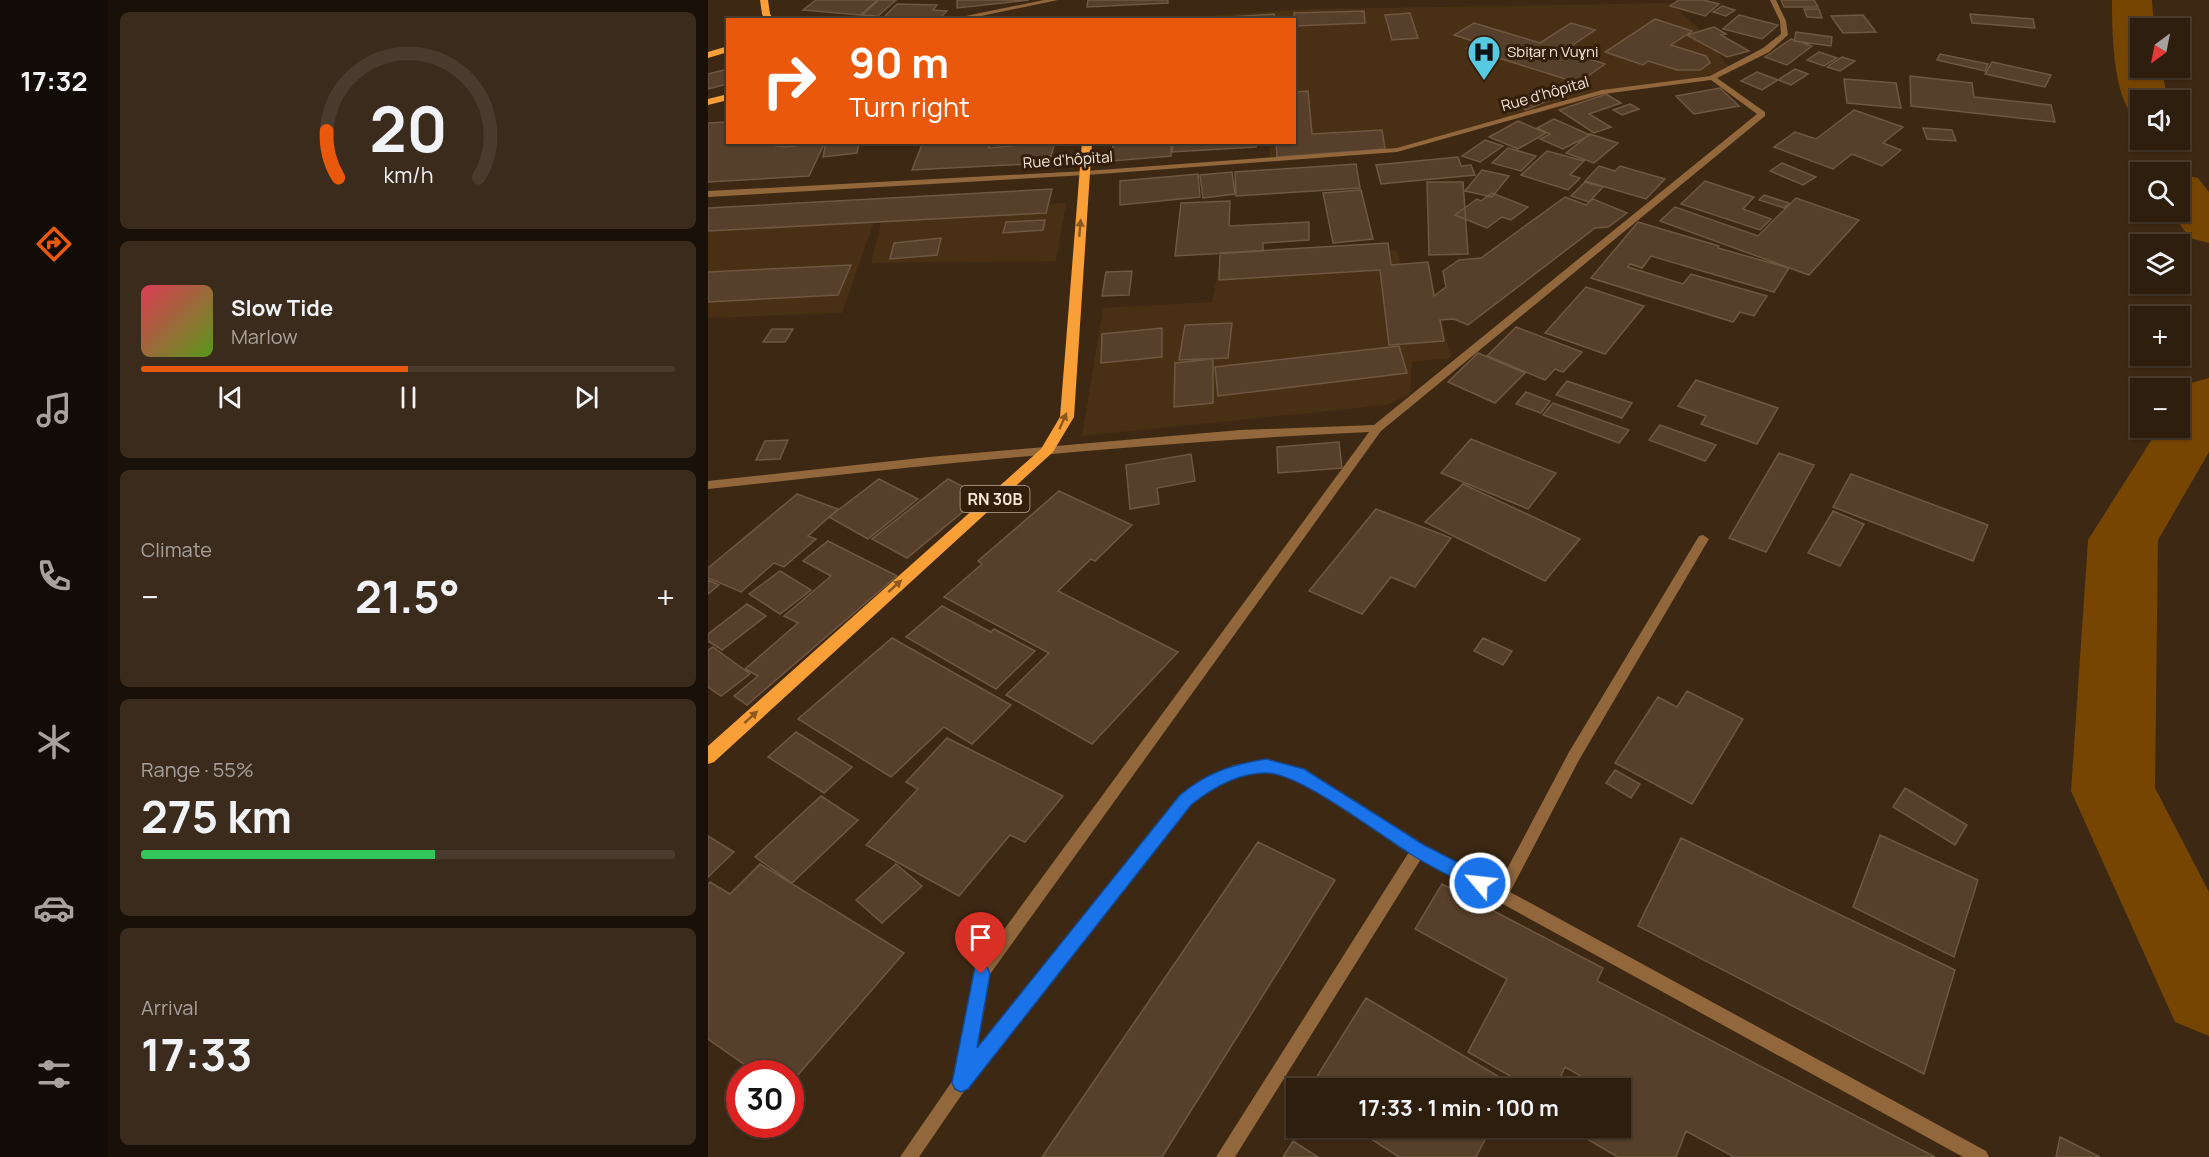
<!DOCTYPE html>
<html lang="en">
<head>
<meta charset="utf-8">
<style>
	body { margin:0; font-family:Manrope,sans-serif; background:#3a2b1c; color:#f1f3f6; height:100vh; display:flex; flex-direction:column; font-size:22px; white-space:nowrap }
	* { box-sizing:border-box; margin:0 }
	p { font-size:20px; color:#a7a29e }
	.icon { flex:none; width:33px; height:33px; fill:none; stroke:currentColor; stroke-width:2; stroke-linecap:round; stroke-linejoin:round }
	.map { position:relative; flex:1; overflow:hidden }
	.details { display:flex; flex-direction:column; gap:12px; padding:12px; background:#191008; width:600px }
	.details>* { flex:none }
	.hud { position:absolute; left:18px; top:18px; width:570px; height:126px; border-radius:0px; box-shadow:0 2px 4px #0004,0 0 0 2px #493c2e; background:#ea580c; color:#fff; overflow:hidden }
	.needle { width:39px; rotate:212deg }
	.controls { position:absolute; left:1422px; top:18px; display:grid; gap:12px }
	.controls a { display:grid; place-items:center; width:60px; height:60px; border-radius:0px; background:#2e1e0e; box-shadow:0 2px 4px #0004,0 0 0 2px #493c2e; font-size:30px }
	.speed { position:absolute; left:18px; top:1060px; display:flex; gap:12px; font-size:30px; font-weight:700; text-align:center }
	.speed>* { display:grid; place-content:center; width:78px; height:78px; border-radius:50%; background:#2e1e0e; box-shadow:0 2px 4px #0004,0 0 0 2px #493c2e; line-height:1 }
	.speed .limit { border:9px solid #d22; background:#fff; color:#111 }
	.pin { position:absolute; display:grid; place-items:center; width:51px; height:51px; color:#fff; margin:-62px -26px; border-radius:50% 50% 50% 0; rotate:-45deg; box-shadow:0 0 6px #0007 }
	.pin .icon { rotate:45deg }
	.me { position:absolute; width:66px; margin:-33px; rotate:298deg; stroke-linejoin:round; filter:drop-shadow(0 0 4px #0008) }
	.turn { display:flex; align-items:center; gap:21px; height:126px; padding:0 24px; font-size:27px }
	.turn .icon { width:78px; height:78px; stroke-width:2.5 }
	.turn b { display:block; font-size:42px; line-height:51px }
	.big { font-size:45px; font-weight:700; line-height:1.1 }
	.details .widget { flex:1; display:flex; flex-direction:column; justify-content:center; gap:9px; min-width:0; padding:0 21px; border-radius:9px; background:#3a2b1c }
	.details .dial { align-items:center; gap:0 }
	.dial svg { height:156px; overflow:visible; fill:none; stroke:#493c2e; stroke-width:7; stroke-linecap:round; text-anchor:middle }
	.dial text { fill:#f1f3f6; stroke:none }
	.song { display:flex; align-items:center; gap:18px }
	.cover { width:72px; height:72px; border-radius:9px; background:linear-gradient(135deg,hsl(350 70% 55%),hsl(90 70% 35%)) }
	.played { height:6px; border-radius:3px; background:linear-gradient(90deg,#ea580c 50%,#493c2e 50%) }
	.keys { display:flex; justify-content:space-around; direction:ltr }
	.heat { display:flex; justify-content:space-between; align-items:center; font-size:33px; direction:ltr }
	.charge { height:9px; border-radius:4px; background:linear-gradient(90deg,#34c759 55%,#493c2e 0) }
	.trip { position:absolute; left:578px; top:1078px; width:345px; height:60px; border-radius:0px; background:#2e1e0e; box-shadow:0 2px 4px #0004,0 0 0 2px #493c2e; font-weight:700; line-height:60px; text-align:center }
	main { display:flex; flex:1; min-height:0 }
	.menu { display:flex; flex-direction:column; width:108px; justify-content:space-around; align-items:center; background:#120c06; color:#a7a29e }
	.menu .icon { width:42px; height:42px }
	.menu .current { color:#ea580c }
	.menu b { font-size:27px; color:#f1f3f6 }
	.map>svg:first-child { display:block }
	.built { fill:#492f14 }
	.lines { fill:none; stroke-linecap:round; stroke-linejoin:round }
	.river { fill:#764502; fill-rule:evenodd }
	.building { fill:#57402b; stroke:#6f5741; stroke-width:1.5 }
	.street { fill:#92673c; fill-rule:evenodd }
	.primary { fill:#f89f37; fill-rule:evenodd }
	.oneway { fill:#8b581e }
	.route { fill:#1a73e8; stroke:#114b97; stroke-width:1.5 }
	.labels { text-anchor:middle; stroke-width:6; stroke-linejoin:round; paint-order:stroke }
	.far-poi-label { font-size:15px; fill:#f4e6d9; stroke:#321e09; text-anchor:start }
	.far-street-label { font-size:15px; fill:#f4e6d9; stroke:#321e09 }
	.shield { fill:#321e09; stroke:#baaa9b; stroke-width:1.5 }
	.shield-label { font-size:16px; font-weight:bold; fill:#f4e6d9 }
</style>
</head>
<body>
<main>
<nav class="menu">
<b>17:32</b>
<svg class="icon current" aria-label="directions" viewBox="0 0 24 24"><path d="M12 3l9 9-9 9-9-9zM9 14v-3h6M13 9l2 2-2 2"/></svg>
<svg class="icon" aria-label="music" viewBox="0 0 24 24"><path d="M9 18V5l10-2v13"/><circle cx="6" cy="18" r="3"/><circle cx="16" cy="16" r="3"/></svg>
<svg class="icon" aria-label="phone" viewBox="0 0 24 24"><path d="M5 4h4l2 5-3 2q2 4 5 5l2-3 5 2v4C11 20 4 13 5 4z"/></svg>
<svg class="icon" aria-label="climate" viewBox="0 0 24 24"><path d="M12 3v18M4 7l16 10M4 17L20 7"/></svg>
<svg class="icon" aria-label="car" viewBox="0 0 24 24"><path d="M5 17H2v-5l4-1 3-4h7l3 4 3 1v5h-3M9 17h6M6 11h13"/><circle cx="7" cy="17" r="2"/><circle cx="17" cy="17" r="2"/></svg>
<svg class="icon" aria-label="filters" viewBox="0 0 24 24"><path d="M4 7h16M4 17h16"/><circle cx="9" cy="7" r="2"/><circle cx="15" cy="17" r="2"/></svg>
</nav>
<section class="details">
<div class="widget dial"><svg viewBox="0 0 100 80">
<path d="M14 69A42 42 0 1 1 86 69"/>
<path d="M14 69A42 42 0 0 1 8 45" stroke="#ea580c"/>
<text x="50" y="56" font-size="32" font-weight="700">20</text>
<text x="50" y="72" font-size="11">km/h</text>
</svg></div>
<div class="widget">
<div class="song"><i class="cover"></i><div><b>Slow Tide</b><p>Marlow</p></div></div>
<div class="played"></div>
<div class="keys"><svg class="icon" aria-label="previous" viewBox="0 0 24 24"><path d="M18 5L8 12l10 7zM5 5v14"/></svg><svg class="icon" aria-label="pause" viewBox="0 0 24 24"><path d="M8 5v14M16 5v14"/></svg><svg class="icon" aria-label="next" viewBox="0 0 24 24"><path d="M6 5l10 7-10 7zM19 5v14"/></svg></div>
</div>
<div class="widget"><p>Climate</p>
<div class="heat"><a>−</a><b class="big">21.5°</b><a>+</a></div>
</div>
<div class="widget"><p>Range · 55%</p><b class="big">275 km</b><div class="charge"></div></div>
<div class="widget"><p>Arrival</p><b class="big">17:33</b></div>
</section>
<div class="map">
<svg width="1501" height="1157" viewBox="0 0 1501 1157">
	<rect width="100%" height="100%" fill="#3d2813"/>
	<path class="built" d="M 962,3 L 988,26 L 1024,71 L 909,92 L 688,151 L 562,161 L 561,143 L 586,142 L 586,20 L 438,20 L 601,9 Z
		M 358,203 L 348,261 L 163,263 L 176,211 Z
		M 169,213 L 134,313 L 0,318 L 0,227 Z
		M 689,250 L 696,275 L 722,271 L 743,358 L 704,362 L 702,394 L 679,405 L 374,436 L 395,308 L 504,302 L 510,270 Z"/>
	<g class="lines">
		<path class="river" d="M 1404,0 L 1444,0 L 1446,28 L 1432,28 L 1432,68 L 1453,68 L 1460,100 L 1432,100 L 1432,113 L 1421,110 C 1405,86 1404,29 1404,0 Z
			M 1472,174 L 1490,178 L 1501,192 L 1501,243 L 1482,238 L 1463,212 L 1472,212 Z
			M 1501,378 L 1501,452 L 1450,540 L 1447,788 L 1501,892 L 1501,1036 L 1467,1022 L 1363,791 L 1380,540 L 1451,428 L 1472,428 L 1472,396 L 1479,384 Z"/>
	</g>
	<path class="building" d="M 108,0 L 170,0 L 152,15 L 95,10 Z
		M 171,0 L 188,0 L 170,16 L 154,15 Z
		M 249,0 L 321,0 L 249,8 Z
		M 380,0 L 460,0 L 460,3 L 379,7 Z
		M 971,0 L 995,0 L 1011,4 L 997,16 L 962,6 Z
		M 1073,0 L 1106,0 L 1110,7 L 1076,7 Z
		M 189,4 L 229,5 L 225,10 L 239,11 L 230,20 L 173,20 Z
		M 1014,6 L 1027,10 L 1018,16 L 1005,12 Z
		M 1096,9 L 1111,9 L 1114,18 L 1099,17 Z
		M 656,11 L 657,23 L 587,26 L 586,13 Z
		M 702,13 L 710,38 L 684,40 L 677,15 Z
		M 566,14 L 567,20 L 474,20 Z
		M 1262,14 L 1325,19 L 1327,28 L 1264,23 Z
		M 1031,15 L 1070,25 L 1054,39 L 1015,29 Z
		M 1155,15 L 1168,32 L 1135,33 L 1123,16 Z
		M 947,19 L 984,31 L 963,45 L 998,56 L 1002,63 L 992,70 L 969,70 L 940,61 L 935,65 L 897,52 Z
		M 766,23 L 832,43 L 863,23 L 887,30 L 856,51 L 897,64 L 870,83 L 759,48 L 768,42 L 746,35 Z
		M 1006,27 L 1018,34 L 1013,35 L 1041,51 L 1019,57 L 979,35 Z
		M 1088,32 L 1124,37 L 1123,46 L 1086,41 Z
		M 1083,39 L 1104,46 L 1079,65 L 1057,57 Z
		M 1111,52 L 1129,58 L 1116,66 L 1099,60 Z
		M 1232,54 L 1280,64 L 1277,71 L 1229,60 Z
		M 1134,57 L 1147,61 L 1132,71 L 1119,67 Z
		M 1284,62 L 1343,75 L 1337,87 L 1277,74 Z
		M 20,69 L 20,84 L 0,89 L 0,74 Z
		M 1087,69 L 1100,74 L 1083,85 L 1070,80 Z
		M 1049,72 L 1070,80 L 1054,90 L 1033,81 Z
		M 1202,76 L 1264,83 L 1266,97 L 1343,105 L 1347,122 L 1203,106 Z
		M 1136,79 L 1188,83 L 1193,108 L 1139,103 Z
		M 1012,88 L 1031,106 L 986,114 L 968,96 Z
		M 838,89 L 851,96 L 818,110 L 805,102 Z
		M 600,91 L 604,134 L 674,130 L 677,149 L 569,157 L 568,142 L 586,142 L 586,92 Z
		M 898,94 L 913,103 L 881,114 L 903,127 L 886,133 L 851,110 Z
		M 922,104 L 931,109 L 914,115 L 905,110 Z
		M 1146,110 L 1195,127 L 1175,143 L 1193,150 L 1174,166 L 1144,154 L 1125,169 L 1066,147 L 1087,132 L 1108,139 Z
		M 846,119 L 882,135 L 855,149 L 832,139 L 842,134 L 829,128 Z
		M 810,121 L 838,133 L 810,149 L 781,137 Z
		M 20,122 L 20,142 L 70,142 L 68,146 L 79,147 L 117,142 L 101,176 L 0,182 L 0,123 Z
		M 1215,128 L 1244,130 L 1248,141 L 1219,139 Z
		M 882,134 L 910,143 L 886,163 L 858,153 Z
		M 777,140 L 795,146 L 772,162 L 754,156 Z
		M 118,142 L 151,142 L 149,153 L 115,157 Z
		M 215,142 L 282,142 L 281,148 L 347,142 L 341,163 L 204,170 Z
		M 405,142 L 463,142 L 463,156 L 404,161 Z
		M 465,142 L 548,142 L 548,147 L 464,152 Z
		M 800,148 L 828,156 L 813,171 L 784,163 Z
		M 839,151 L 876,161 L 862,175 L 872,178 L 860,190 L 813,175 Z
		M 750,157 L 753,166 L 763,165 L 767,175 L 673,184 L 668,165 Z
		M 1074,163 L 1108,177 L 1095,185 L 1062,171 Z
		M 648,164 L 652,188 L 528,196 L 527,172 Z
		M 891,166 L 907,171 L 912,166 L 957,179 L 938,199 L 877,181 Z
		M 774,170 L 801,176 L 784,197 L 757,191 Z
		M 524,172 L 527,194 L 495,198 L 492,175 Z
		M 490,174 L 492,197 L 412,205 L 412,181 Z
		M 997,181 L 1046,197 L 1035,209 L 1063,219 L 1052,230 L 973,204 Z
		M 719,182 L 755,182 L 760,254 L 721,255 Z
		M 877,182 L 895,187 L 881,202 L 863,196 Z
		M 344,189 L 338,213 L 0,231 L 0,208 Z
		M 653,190 L 665,239 L 625,243 L 615,193 Z
		M 784,193 L 820,207 L 803,220 L 794,217 L 779,228 L 747,215 L 769,199 L 773,201 Z
		M 1056,195 L 1081,203 L 1076,208 L 1051,200 Z
		M 857,197 L 878,205 L 885,199 L 919,213 L 900,227 L 887,228 L 760,325 L 746,319 L 732,320 L 736,341 L 681,345 L 672,270 L 511,280 L 512,253 L 680,243 L 683,265 L 720,262 L 726,296 L 738,287 L 735,271 L 751,260 L 773,258 Z
		M 1088,198 L 1151,220 L 1101,275 L 952,221 L 967,207 L 1050,236 Z
		M 522,201 L 521,226 L 601,222 L 601,240 L 555,243 L 555,251 L 467,256 L 473,203 Z
		M 337,220 L 335,230 L 295,233 L 298,222 Z
		M 930,222 L 1011,246 L 1010,248 L 1081,268 L 1066,292 L 943,256 L 934,268 L 922,264 L 920,267 L 975,284 L 983,274 L 1059,296 L 1046,316 L 1032,312 L 1025,322 L 883,278 Z
		M 233,238 L 229,255 L 182,259 L 186,243 Z
		M 143,265 L 130,295 L 0,302 L 0,272 Z
		M 424,271 L 421,295 L 394,296 L 398,272 Z
		M 878,287 L 936,306 L 897,354 L 837,333 Z
		M 524,323 L 520,358 L 471,360 L 477,325 Z
		M 808,327 L 874,352 L 855,372 L 847,369 L 837,380 L 779,356 Z
		M 454,328 L 454,357 L 393,363 L 394,334 Z
		M 64,329 L 85,329 L 77,342 L 55,342 Z
		M 691,346 L 699,373 L 510,396 L 507,367 Z
		M 770,353 L 817,373 L 787,403 L 740,382 Z
		M 505,359 L 505,403 L 466,407 L 467,363 Z
		M 988,380 L 1070,408 L 1049,444 L 993,424 L 998,416 L 970,406 Z
		M 859,381 L 924,403 L 914,418 L 848,395 Z
		M 818,392 L 842,401 L 833,413 L 808,404 Z
		M 845,403 L 921,430 L 911,443 L 835,415 Z
		M 952,425 L 1008,445 L 997,461 L 941,440 Z
		M 763,439 L 848,473 L 820,509 L 733,473 Z
		M 80,440 L 72,459 L 48,460 L 57,441 Z
		M 631,442 L 634,468 L 570,473 L 569,447 Z
		M 1071,453 L 1106,465 L 1058,552 L 1021,538 Z
		M 483,454 L 487,481 L 449,488 L 451,504 L 422,509 L 418,465 Z
		M 1143,474 L 1280,525 L 1265,561 L 1125,507 Z
		M 171,479 L 210,499 L 160,539 L 121,517 Z
		M 240,479 L 274,496 L 199,558 L 164,539 Z
		M 755,484 L 872,539 L 837,581 L 717,522 Z
		M 351,491 L 424,525 L 387,561 L 383,559 L 350,591 L 470,652 L 384,744 L 298,695 L 341,653 L 236,597 L 274,564 L 270,561 Z
		M 89,494 L 130,509 L 100,536 L 108,539 L 76,567 L 66,563 L 33,592 L 0,578 L 0,568 Z
		M 668,509 L 743,538 L 707,587 L 683,577 L 654,614 L 601,591 Z
		M 1125,511 L 1156,524 L 1132,566 L 1100,553 Z
		M 120,541 L 189,576 L 39,705 L 26,696 L 50,676 L 37,669 L 90,623 L 76,616 L 123,576 L 95,561 Z
		M 72,571 L 103,590 L 72,614 L 41,594 Z
		M 0,580 L 11,585 L 0,594 Z
		M 39,604 L 58,616 L 14,650 L 0,641 L 0,634 Z
		M 234,606 L 283,632 L 286,629 L 327,651 L 288,689 L 198,637 Z
		M 184,638 L 303,705 L 264,744 L 236,727 L 183,777 L 90,719 Z
		M 775,638 L 804,651 L 795,665 L 766,651 Z
		M 5,647 L 42,674 L 13,696 L 0,687 L 0,650 Z
		M 979,691 L 1035,719 L 984,804 L 907,763 L 950,697 L 969,707 Z
		M 88,732 L 144,767 L 116,793 L 60,757 Z
		M 239,738 L 355,796 L 317,842 L 302,835 L 251,896 L 158,845 L 210,789 L 198,782 Z
		M 907,770 L 932,784 L 923,798 L 898,783 Z
		M 1197,788 L 1259,825 L 1247,845 L 1185,807 Z
		M 113,796 L 150,820 L 84,883 L 47,857 Z
		M 1172,835 L 1270,880 L 1246,957 L 1145,907 Z
		M 0,836 L 26,852 L 0,877 Z
		M 973,838 L 1247,970 L 1216,1074 L 930,926 Z
		M 550,842 L 627,880 L 454,1157 L 334,1157 Z
		M 52,864 L 196,953 L 82,1084 L 82,1074 L 50,1074 L 0,1039 L 0,884 L 2,882 L 22,894 Z
		M 188,864 L 214,886 L 174,923 L 148,900 Z
		M 734,884 L 895,968 L 889,981 L 1227,1157 L 1026,1157 L 978,1131 L 968,1157 L 910,1157 L 865,1131 L 867,1128 L 912,1128 L 912,1089 L 885,1089 L 887,1084 L 857,1067 L 847,1089 L 825,1089 L 760,1052 L 799,979 L 707,929 Z
		M 658,998 L 805,1085 L 803,1089 L 601,1089 Z
		M 646,1128 L 783,1128 L 768,1157 L 691,1157 Z
		M 1352,1137 L 1392,1157 L 1348,1157 Z
		M 585,1141 L 610,1157 L 575,1157 Z"/>
	<g class="lines">
		<path class="street" d="M 336,0 L 350,0 L 254,20 L 238,20 Z
			M 1062,0 L 1068,0 L 1078,21 L 1080,35 L 1061,52 L 1009,78 L 1057,112 L 1057,116 L 673,431 L 280,977 L 267,1053 L 472,796 L 492,780 L 526,765 L 558,760 L 591,768 L 715,845 L 790,886 L 861,752 L 991,536 L 995,535 L 1001,539 L 871,760 L 802,892 L 1278,1151 L 1281,1157 L 1255,1157 L 713,859 L 527,1157 L 508,1157 L 701,852 L 588,779 L 558,772 L 528,777 L 502,788 L 482,804 L 259,1087 L 211,1157 L 192,1157 L 245,1080 L 267,969 L 661,432 C 440,442 220,465 0,489 L 0,481 L 221,457 L 532,430 L 666,425 L 1049,114 L 1003,80 L 895,94 L 689,152 L 378,175 L 0,197 L 0,191 L 378,171 L 689,148 L 894,90 L 1002,76 L 1055,48 L 1073,34 L 1072,21 Z"/>
		<path class="primary" d="M 52,0 L 60,0 L 62,14 L 66,20 L 57,20 L 54,14 Z
			M 20,46 L 20,52 L 0,58 L 0,52 Z
			M 20,94 L 20,100 L 0,105 L 0,99 Z
			M 374,142 L 384,142 L 366,417 L 345,452 L 6,762 L 0,764 L 0,746 L 333,449 L 352,417 Z"/>
	</g>
	<defs><path id="oneway-solid" d="M-6-.8H1V-3.2L6.5 0L1 3.2V.8H-6Z" transform="scale(1.5)"/></defs>
	<g class="oneway">
		<use href="#oneway-solid" transform="translate(372 228) rotate(-85)"/>
		<use href="#oneway-solid" transform="translate(355 421) rotate(-66)"/>
		<use href="#oneway-solid" transform="translate(187 586) rotate(-42)"/>
		<use href="#oneway-solid" transform="translate(43 717) rotate(-42)"/>
	</g>
	<path class="route" d="M 558,759 L 596,769 L 716,845 L 778,877 L 781,883 L 778,888 L 772,891 L 766,888 C 745,877 722,867 701,853 C 669,833 592,773 558,773 C 529,773 504,788 483,805 L 260,1089 L 253,1092 L 247,1089 L 244,1083 L 267,967 L 273,965 L 279,967 L 282,974 L 269,1048 L 472,795 C 500,772 523,765 558,759 Z"/>
	<defs>
		<symbol id="hospital-pin" viewBox="-11 -11 22 30"><path d="M0 17L-7.5 6A9.5 9.5 0 1 1 7.5 6Z" fill="#57c9e3" stroke="#321e09"/><path d="M-5-5h3v3.5h4V-5h3V5h-3V1.5h-4V5h-3Z" fill="#111"/></symbol>
	</defs>
	<g fill-rule="evenodd">
		<use href="#hospital-pin" x="757" y="33" width="38" height="52"/>
	</g>
	<g class="labels">
		<g class="far-poi-label">
			<text x="799" y="57">Sbiṭaṛ n Vuɣni</text>
		</g>
		<g class="far-street-label">
			<text transform="translate(837 94) rotate(-16)" y="5">Rue d'hôpital</text>
			<text transform="translate(360 160) rotate(-4)" y="5">Rue d'hôpital</text>
		</g>
		<rect class="shield" x="252.5" y="486" width="69" height="26" rx="4.5"/>
		<g class="shield-label">
			<text x="287" y="505">RN 30B</text>
		</g>
	</g>
</svg>
<div class="controls">
<a><svg class="needle" viewBox="-14 -14 28 28"><path d="M0-13l5 13h-10z" fill="#e53935"/><path d="M0 13l5-13h-10z" fill="#a7a29e"/></svg></a>
<a><svg class="icon" aria-label="sound" viewBox="0 0 24 24"><path d="M4 9h4l5-4v14l-5-4H4zM17 9q2 3 0 6"/></svg></a>
<a><svg class="icon" aria-label="search" viewBox="0 0 24 24"><circle cx="10" cy="10" r="6"/><path d="M15 15l6 6"/></svg></a>
<a><svg class="icon" aria-label="layers" viewBox="0 0 24 24"><path d="M12 4l9 5-9 5-9-5zM3 14l9 5 9-5"/></svg></a>
<a>+</a>
<a>−</a>
</div>
<div class="speed"><div class="limit">30</div></div>
<div class="pin" style="left:273px;top:974px;background:#d93025"><svg class="icon" aria-label="arrive" viewBox="0 0 24 24"><path d="M6 21V4h12l-3 4 3 4H6"/></svg></div>
<svg class="me" style="left:772px;top:883px" viewBox="-20 -20 40 40"><circle r="17" fill="#1a73e8" stroke="#fff" stroke-width="3"/><path d="M0-11L8 9 0 5-8 9z" fill="#fff"/></svg>
<div class="trip">17:33 · 1 min · 100 m</div>
<div class="hud">
<div class="turn"><svg class="icon" aria-label="right" viewBox="0 0 24 24"><path d="M7 20v-9h11M14 6l5 5-5 5"/></svg><div><b>90 m</b>Turn right</div></div>
</div>
</div>
</main>
</body>
</html>
